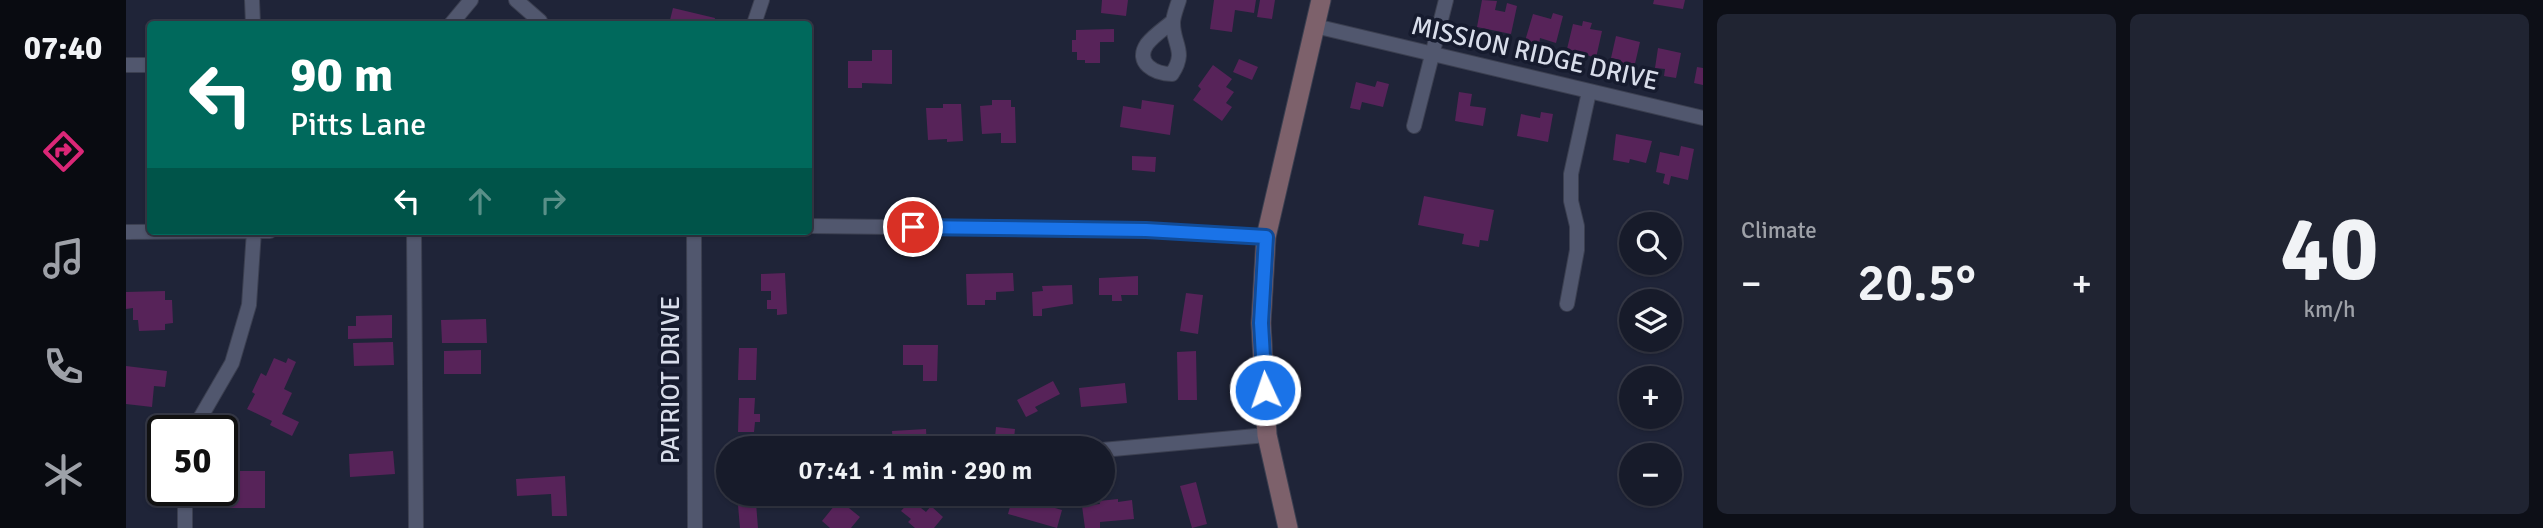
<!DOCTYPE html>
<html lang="en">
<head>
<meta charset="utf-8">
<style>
	body { margin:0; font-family:Signika,sans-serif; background:#202432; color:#f1f3f6; height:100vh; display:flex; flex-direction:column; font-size:26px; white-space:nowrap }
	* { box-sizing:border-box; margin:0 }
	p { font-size:23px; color:#9ea1a8 }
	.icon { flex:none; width:38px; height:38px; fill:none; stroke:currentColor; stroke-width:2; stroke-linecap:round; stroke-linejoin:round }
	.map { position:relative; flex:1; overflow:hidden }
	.panel { display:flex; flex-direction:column; gap:14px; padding:14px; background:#0d0f17; width:840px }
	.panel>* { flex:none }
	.hud { position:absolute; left:21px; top:21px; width:665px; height:214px; border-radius:7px; box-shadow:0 2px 5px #0004,0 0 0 2px #363947; background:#00695c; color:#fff; overflow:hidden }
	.tools { position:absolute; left:1493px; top:212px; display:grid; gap:14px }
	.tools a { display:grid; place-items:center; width:63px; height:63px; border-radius:50%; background:#171b2a; box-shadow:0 2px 5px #0004,0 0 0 2px #363947; font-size:35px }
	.speed { position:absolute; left:21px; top:415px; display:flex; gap:14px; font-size:35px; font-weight:700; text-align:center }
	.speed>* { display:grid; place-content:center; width:91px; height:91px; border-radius:50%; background:#171b2a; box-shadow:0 2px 5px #0004,0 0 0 2px #363947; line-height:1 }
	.speed .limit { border:4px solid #111; border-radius:10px; background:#fff; color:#111 }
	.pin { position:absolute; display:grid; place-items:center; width:60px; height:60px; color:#fff; margin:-30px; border:4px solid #fff; border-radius:50%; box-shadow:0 2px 7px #0007 }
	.me { position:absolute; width:77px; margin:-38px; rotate:357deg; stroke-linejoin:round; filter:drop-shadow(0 0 5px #0008) }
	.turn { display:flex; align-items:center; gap:24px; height:147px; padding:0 28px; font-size:32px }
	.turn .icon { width:91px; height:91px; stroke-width:2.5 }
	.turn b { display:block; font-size:49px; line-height:60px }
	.lanes { display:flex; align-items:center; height:66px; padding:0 28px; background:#0003; justify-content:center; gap:35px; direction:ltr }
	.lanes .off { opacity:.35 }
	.big { font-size:52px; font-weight:600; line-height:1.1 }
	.panel .card { flex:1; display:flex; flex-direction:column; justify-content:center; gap:10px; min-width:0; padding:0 24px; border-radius:10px; background:#202432 }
	.panel .dial { align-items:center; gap:0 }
	.dial b { font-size:91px; line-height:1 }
	.heat { display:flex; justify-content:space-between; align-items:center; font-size:38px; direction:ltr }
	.panel .tiles { flex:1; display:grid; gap:14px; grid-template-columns:repeat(2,1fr) }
	.trip { position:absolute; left:590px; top:436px; width:399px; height:70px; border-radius:35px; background:#171b2a; box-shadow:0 2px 5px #0004,0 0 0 2px #363947; font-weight:600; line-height:70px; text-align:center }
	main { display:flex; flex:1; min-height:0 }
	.tab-bar { display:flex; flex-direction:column; width:126px; justify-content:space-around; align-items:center; background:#090b11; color:#9ea1a8 }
	.tab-bar .icon { width:49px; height:49px }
	.tab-bar .current { color:#db2777 }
	.tab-bar b { font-size:32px; color:#f1f3f6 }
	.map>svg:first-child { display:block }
	.building { fill:#572359 }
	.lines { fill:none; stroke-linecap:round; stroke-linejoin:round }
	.minor-casing { stroke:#3b3f50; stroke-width:16 }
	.secondary-casing { stroke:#3b3f50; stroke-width:21 }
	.minor { stroke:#51576e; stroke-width:14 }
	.secondary { stroke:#7d616b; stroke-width:19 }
	.route-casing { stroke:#114b97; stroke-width:18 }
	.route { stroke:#1a73e8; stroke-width:12 }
	.labels { text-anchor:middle; stroke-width:7; stroke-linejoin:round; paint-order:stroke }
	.street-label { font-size:26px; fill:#d8ddea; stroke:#161b2e }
</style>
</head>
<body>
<main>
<nav class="tab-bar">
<b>07:40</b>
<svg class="icon current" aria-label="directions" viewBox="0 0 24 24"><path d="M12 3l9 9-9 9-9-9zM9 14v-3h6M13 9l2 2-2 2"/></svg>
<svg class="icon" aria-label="music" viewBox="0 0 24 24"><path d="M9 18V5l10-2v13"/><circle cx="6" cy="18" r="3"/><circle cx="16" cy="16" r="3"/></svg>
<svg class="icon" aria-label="phone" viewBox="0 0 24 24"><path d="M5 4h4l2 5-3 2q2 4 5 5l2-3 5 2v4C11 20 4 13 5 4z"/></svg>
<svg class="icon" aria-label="climate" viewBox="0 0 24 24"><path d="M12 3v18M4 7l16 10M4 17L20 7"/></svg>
</nav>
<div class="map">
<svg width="1577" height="528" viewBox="0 0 1577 528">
	<rect width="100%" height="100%" fill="#1f2438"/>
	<path class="building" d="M 976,0 L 1002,0 L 1000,16 L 975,13 Z
		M 1088,0 L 1130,0 L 1128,13 L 1109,10 L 1106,32 L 1084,29 Z
		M 1134,0 L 1149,0 L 1146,19 L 1131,17 Z
		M 1356,0 L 1371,1 L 1369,10 L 1379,12 L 1381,3 L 1391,6 L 1385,34 L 1351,27 Z
		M 1528,0 L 1559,0 L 1557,9 L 1527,4 Z
		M 547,8 L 589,18 L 588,24 L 543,24 Z
		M 1427,13 L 1437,16 L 1430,43 L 1414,38 L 1413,45 L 1399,41 L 1407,14 L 1425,19 Z
		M 1457,21 L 1466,23 L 1464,29 L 1476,31 L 1470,58 L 1441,49 L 1447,24 L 1456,26 Z
		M 988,29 L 988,42 L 974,42 L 974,63 L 959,63 L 959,60 L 951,60 L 951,52 L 946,52 L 946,40 L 950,40 L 950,30 Z
		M 1490,36 L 1514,42 L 1508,68 L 1494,65 L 1495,60 L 1485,58 Z
		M 1532,48 L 1555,53 L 1550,78 L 1538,76 L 1539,69 L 1529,68 Z
		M 746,50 L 766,50 L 766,84 L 736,83 L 736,88 L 722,88 L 722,61 L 746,61 Z
		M 1113,59 L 1132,67 L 1126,80 L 1107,72 Z
		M 1087,65 L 1106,79 L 1100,87 L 1108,92 L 1100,103 L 1106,107 L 1096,121 L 1067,100 L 1075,89 L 1072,86 Z
		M 1571,67 L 1577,68 L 1577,85 L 1568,83 Z
		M 1251,81 L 1263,84 L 1257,107 L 1236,102 L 1234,110 L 1224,108 L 1230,82 L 1249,87 Z
		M 1333,92 L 1346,94 L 1344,106 L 1360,108 L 1357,126 L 1329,121 Z
		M 866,100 L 885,100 L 885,107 L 889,107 L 890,143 L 875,143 L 875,133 L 856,134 L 854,106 L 866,105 Z
		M 1016,100 L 1048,105 L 1044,135 L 994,127 L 997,106 L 1015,109 Z
		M 817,104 L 835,104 L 837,141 L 821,142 L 821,139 L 802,140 L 800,108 L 817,108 Z
		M 1415,112 L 1427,114 L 1422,142 L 1391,136 L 1395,114 L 1414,118 Z
		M 1490,134 L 1526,141 L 1520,163 L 1504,159 L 1503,163 L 1487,160 Z
		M 1555,146 L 1568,149 L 1562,180 L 1545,176 L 1543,185 L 1537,183 L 1539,174 L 1530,172 L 1534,152 L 1553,156 Z
		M 1006,156 L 1030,157 L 1029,172 L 1006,170 Z
		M 1298,196 L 1368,210 L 1362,241 L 1354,240 L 1353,247 L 1336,244 L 1338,234 L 1292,225 Z
		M 659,273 L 661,314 L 651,315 L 651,309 L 641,309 L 641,300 L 645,300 L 645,291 L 635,291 L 635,274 Z
		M 887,273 L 888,291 L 870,292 L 870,300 L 859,300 L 859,305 L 841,305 L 840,274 Z
		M 1012,276 L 1012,295 L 995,295 L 996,301 L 986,301 L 986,295 L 973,295 L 973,278 Z
		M 946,285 L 947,304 L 916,309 L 916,316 L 907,316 L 906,292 L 917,291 L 916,286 Z
		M 39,291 L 39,300 L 46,300 L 47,323 L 39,324 L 39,330 L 13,331 L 12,320 L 7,320 L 7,308 L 0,309 L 0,292 Z
		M 1060,293 L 1077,295 L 1072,334 L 1054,331 Z
		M 266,315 L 266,338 L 222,339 L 222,326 L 230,326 L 230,316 Z
		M 360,319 L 361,343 L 316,343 L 315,320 Z
		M 267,342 L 268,365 L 228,366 L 227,343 Z
		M 777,345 L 812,345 L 811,381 L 797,381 L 797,365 L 777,365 Z
		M 613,348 L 631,348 L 630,380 L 612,380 Z
		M 355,350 L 355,374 L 318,374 L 318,351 Z
		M 1070,351 L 1071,400 L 1052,400 L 1051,352 Z
		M 148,358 L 160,363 L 162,358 L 170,362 L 158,389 L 166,393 L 156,414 L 173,422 L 166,436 L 144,425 L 146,421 L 121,409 L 129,394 L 126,392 L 135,373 L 140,376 Z
		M 0,366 L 41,371 L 39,387 L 28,386 L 26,407 L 0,404 Z
		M 927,381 L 934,394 L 909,407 L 912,411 L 900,417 L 891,400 Z
		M 999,383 L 1001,403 L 955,407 L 953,388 Z
		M 613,398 L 629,398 L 628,414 L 634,414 L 634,422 L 629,422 L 628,432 L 612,432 Z
		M 870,427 L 889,429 L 887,448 L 868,448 Z
		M 800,429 L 801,448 L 780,448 L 780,444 L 767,445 L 766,431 Z
		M 267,451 L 269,474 L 224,477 L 223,454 Z
		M 103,471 L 139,471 L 139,508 L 94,508 L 94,493 L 103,493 Z
		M 439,476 L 441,516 L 426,516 L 425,494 L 391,496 L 390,479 Z
		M 1070,482 L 1081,524 L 1066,528 L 1054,486 Z
		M 887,496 L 936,510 L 931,528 L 882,514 Z
		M 992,499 L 992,502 L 1006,500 L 1008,519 L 974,522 L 974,528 L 959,528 L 956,506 L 974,504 L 973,501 Z
		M 713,500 L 734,517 L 725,528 L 704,528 L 696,521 Z
		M 785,500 L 800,512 L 805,506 L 817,517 L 808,528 L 789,528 L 782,522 L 785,519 L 775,511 Z
		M 630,503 L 632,528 L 614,528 L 612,505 Z"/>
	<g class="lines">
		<defs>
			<path id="minor" d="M 126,0 L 127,24
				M 390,0 L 414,21 L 415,24
				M 1047,21 C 1039,28 1028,35 1021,44 C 1008,63 1029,74 1046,74 C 1061,51 1047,45 1047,23 C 1047,16 1051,7 1053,0
				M 325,24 L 345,0
				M 628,24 L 636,0
				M 1189,26 L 1577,118
				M 0,65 L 24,65
				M 1288,126 L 1320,0
				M 682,226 L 1020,230 L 1140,237
				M 288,231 L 290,528
				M 568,231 L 569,528
				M 0,232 L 144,231
				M 1441,304 L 1451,250 L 1451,226 L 1445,201 L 1445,174 L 1463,92
				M 70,430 L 73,420 L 106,363 L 123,305 L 128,231
				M 976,450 L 1141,435
				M 59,528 L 59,490"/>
			<path id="secondary" d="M 1162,528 L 1141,435 L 1135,323 L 1140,237 L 1195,0"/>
		</defs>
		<use href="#minor" class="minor-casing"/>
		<use href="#secondary" class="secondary-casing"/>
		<use href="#minor" class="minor"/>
		<use href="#secondary" class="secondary"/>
	</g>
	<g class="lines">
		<defs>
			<path id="route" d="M 787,227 L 1020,230 L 1140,237 L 1135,323 L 1139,390"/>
		</defs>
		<use href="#route" class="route-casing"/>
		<use href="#route" class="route"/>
	</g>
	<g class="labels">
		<g class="street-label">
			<text transform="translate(1409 53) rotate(13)" y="9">MISSION RIDGE DRIVE</text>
			<text transform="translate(544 380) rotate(-90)" y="9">PATRIOT DRIVE</text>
		</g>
	</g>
</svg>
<div class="tools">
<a><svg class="icon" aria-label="search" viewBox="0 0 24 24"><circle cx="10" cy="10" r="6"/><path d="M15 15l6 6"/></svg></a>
<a><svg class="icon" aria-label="layers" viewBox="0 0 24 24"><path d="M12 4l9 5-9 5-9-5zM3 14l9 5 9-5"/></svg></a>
<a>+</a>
<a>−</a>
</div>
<div class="speed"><div class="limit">50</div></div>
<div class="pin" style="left:787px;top:227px;background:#d93025"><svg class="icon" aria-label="arrive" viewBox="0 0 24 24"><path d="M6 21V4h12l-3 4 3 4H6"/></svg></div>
<svg class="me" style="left:1139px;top:390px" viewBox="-20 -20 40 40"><circle r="17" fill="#1a73e8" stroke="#fff" stroke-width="3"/><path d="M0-11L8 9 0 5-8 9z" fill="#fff"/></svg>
<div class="trip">07:41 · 1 min · 290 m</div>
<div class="hud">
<div class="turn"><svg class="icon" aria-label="left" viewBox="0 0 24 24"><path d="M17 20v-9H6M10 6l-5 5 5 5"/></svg><div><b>90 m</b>Pitts Lane</div></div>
<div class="lanes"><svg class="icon" aria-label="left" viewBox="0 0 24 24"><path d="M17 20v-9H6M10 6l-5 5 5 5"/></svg><svg class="icon off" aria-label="ahead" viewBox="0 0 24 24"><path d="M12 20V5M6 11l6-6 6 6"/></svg><svg class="icon off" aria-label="right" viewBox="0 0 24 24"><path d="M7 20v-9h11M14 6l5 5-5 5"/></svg></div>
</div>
</div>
<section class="panel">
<div class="tiles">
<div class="card"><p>Climate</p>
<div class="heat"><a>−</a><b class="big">20.5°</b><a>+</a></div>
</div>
<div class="card dial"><b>40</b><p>km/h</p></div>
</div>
</section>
</main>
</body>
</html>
